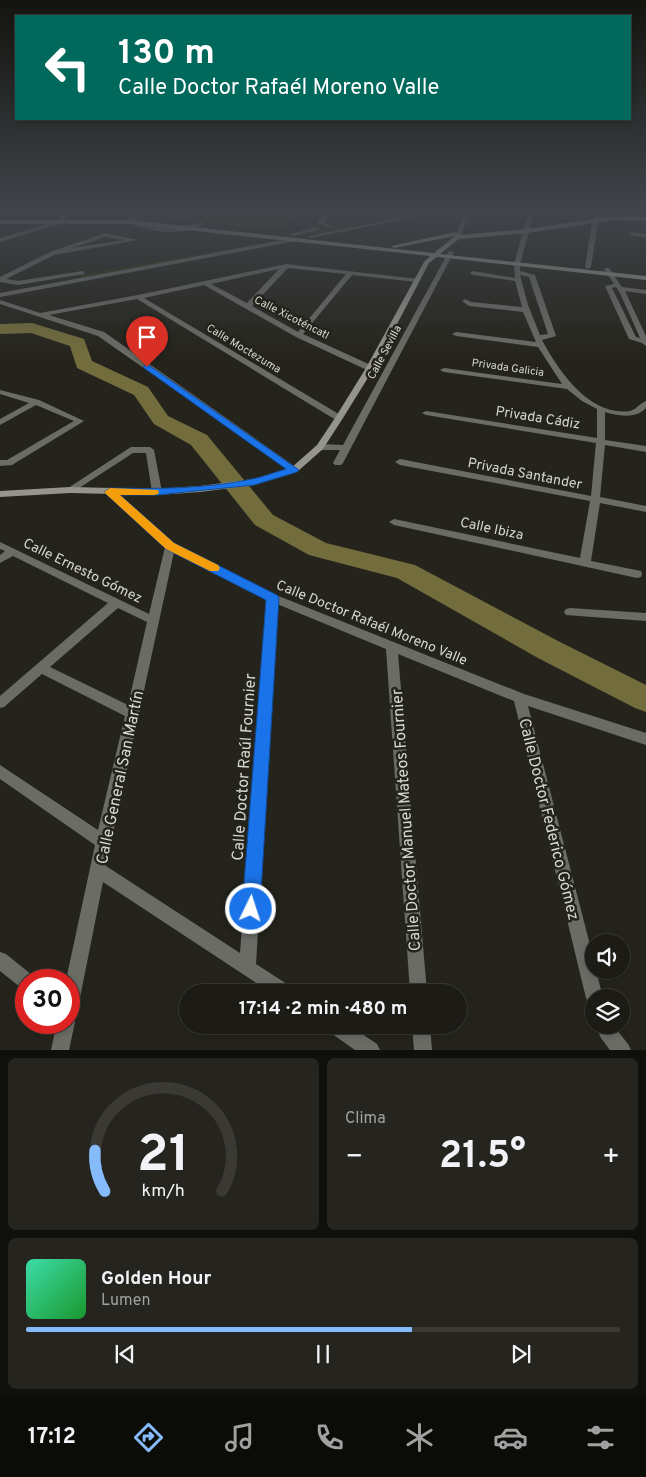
<!DOCTYPE html>
<html lang="es">
<head>
<meta charset="utf-8">
<style>
	body { margin:0; font-family:Overpass,sans-serif; background:#25241e; color:#f1f3f6; height:100vh; display:flex; flex-direction:column; font-size:19px; white-space:nowrap }
	* { box-sizing:border-box; margin:0 }
	p { font-size:16px; color:#a0a1a0 }
	.icon { flex:none; width:28px; height:28px; fill:none; stroke:currentColor; stroke-width:2; stroke-linecap:round; stroke-linejoin:round }
	.map { position:relative; height:1050px; overflow:hidden }
	.sheet { display:flex; flex-direction:column; gap:8px; padding:8px; background:#0f0f0c; flex:1 }
	.sheet>* { flex:none }
	.hud { position:absolute; left:15px; top:15px; width:616px; height:105px; border-radius:0px; box-shadow:0 2px 8px #0003,0 0 0 1px #3a3934; background:#00695c; color:#fff; overflow:hidden }
	.tools { position:absolute; left:585px; top:934px; display:grid; gap:10px }
	.tools a { display:grid; place-items:center; width:45px; height:45px; border-radius:50%; background:#1c1b15; box-shadow:0 2px 8px #0003,0 0 0 1px #3a3934; font-size:25px }
	.speed { position:absolute; left:15px; top:969px; display:flex; gap:10px; font-size:25px; font-weight:700; text-align:center }
	.speed>* { display:grid; place-content:center; width:65px; height:65px; border-radius:50%; background:#1c1b15; box-shadow:0 2px 8px #0003,0 0 0 1px #3a3934; line-height:1 }
	.speed .limit { border:8px solid #d22; background:#fff; color:#111 }
	.pin { position:absolute; display:grid; place-items:center; width:42px; height:42px; color:#fff; margin:-51px -21px; border-radius:50% 50% 50% 0; rotate:-45deg; box-shadow:0 0 5px #0007 }
	.pin .icon { rotate:45deg }
	.me { position:absolute; width:55px; margin:-28px; rotate:4deg; stroke-linejoin:round; filter:drop-shadow(0 0 4px #0008) }
	.turn { display:flex; align-items:center; gap:18px; height:105px; padding:0 20px; font-size:22px }
	.turn .icon { width:65px; height:65px; stroke-width:2.5 }
	.turn b { display:block; font-size:35px; line-height:42px }
	.big { font-size:38px; font-weight:700; line-height:1.1 }
	.sheet .tile { flex:1; display:flex; flex-direction:column; justify-content:center; gap:8px; min-width:0; padding:0 18px; border-radius:8px; background:#25241e }
	.sheet .dial { align-items:center; gap:0 }
	.dial svg { height:130px; overflow:visible; fill:none; stroke:#3a3934; stroke-width:7; stroke-linecap:round; text-anchor:middle }
	.dial text { fill:#f1f3f6; stroke:none }
	.song { display:flex; align-items:center; gap:15px }
	.cover { width:60px; height:60px; border-radius:8px; background:linear-gradient(135deg,hsl(160 70% 55%),hsl(130 70% 35%)) }
	.played { height:5px; border-radius:2px; background:linear-gradient(90deg,#85bbfb 65%,#3a3934 65%) }
	.keys { display:flex; justify-content:space-around; direction:ltr }
	.heat { display:flex; justify-content:space-between; align-items:center; font-size:28px; direction:ltr }
	.sheet .tiles { flex:1; display:grid; gap:8px; grid-template-columns:1fr 1fr }
	.tile:last-child { grid-column:span 2 }
	.trip { position:absolute; left:179px; top:984px; width:288px; height:50px; border-radius:25px; background:#1c1b15; box-shadow:0 2px 8px #0003,0 0 0 1px #3a3934; font-weight:700; line-height:50px; text-align:center }
	.tabs { display:flex; height:80px; justify-content:space-around; align-items:center; background:#0b0b08; color:#a0a1a0 }
	.tabs .icon { width:35px; height:35px }
	.tabs .on { color:#85bbfb }
	.tabs b { font-size:22px; color:#f1f3f6 }
	.map>svg:first-child { display:block }
	.green { fill:#333016 }
	.lines { fill:none; stroke-linecap:round; stroke-linejoin:round }
	.river { fill:#736d3d; fill-rule:evenodd }
	.street { fill:#6c6c67; fill-rule:evenodd }
	.secondary { fill:#95958e; fill-rule:evenodd }
	.route { fill:#1a73e8; stroke:#114b97 }
	.slow { fill:#f59e0b }
	.labels { text-anchor:middle; stroke-width:5; stroke-linejoin:round; paint-order:stroke }
	.far-street-label { font-size:11px; fill:#d7d7d1; stroke:#25241c }
	.street-label { font-size:14px; fill:#d7d7d1; stroke:#25241c }
	.near-street-label { font-size:16px; fill:#d7d7d1; stroke:#25241c }
</style>
</head>
<body>
<div class="map">
<svg width="646" height="1050" viewBox="0 0 646 1050">
	<rect width="100%" height="100%" fill="#25241c"/>
	<path class="green" d="M 131,210 L 304,210 L 276,231 L 125,213 Z
		M 427,210 L 438,210 L 312,234 L 306,233 Z
		M 271,241 L 278,242 L 81,278 L 79,275 Z"/>
	<g class="lines">
		<path class="river" d="M 32,323 L 84,339 L 92,361 L 148,387 L 168,416 L 207,435 L 273,515 L 326,543 L 415,565 L 560,642 L 646,685 L 646,712 L 635,708 L 538,658 L 397,578 L 309,555 L 255,525 L 191,445 L 154,424 L 134,395 L 77,368 L 70,346 L 31,333 L 0,334 L 0,324 Z"/>
		<path class="street" d="M 332,210 L 338,210 L 323,222 L 332,226 L 332,228 L 317,223 L 317,221 Z
			M 439,210 L 450,210 L 311,238 L 308,236 Z
			M 466,210 L 472,210 L 460,237 L 455,238 Z
			M 529,210 L 535,210 L 520,264 L 520,271 L 535,275 L 556,336 L 542,340 C 558,370 589,417 630,411 C 637,409 640,403 646,401 L 646,408 C 636,419 618,416 605,412 L 605,440 L 646,446 L 646,452 L 605,445 L 600,497 L 646,506 L 646,512 L 600,503 L 591,561 L 641,571 L 642,574 L 641,577 L 637,578 L 394,525 L 389,522 L 394,519 L 580,558 L 590,501 L 400,465 L 395,462 L 400,459 L 591,496 L 596,443 L 426,415 L 422,413 L 426,411 L 597,438 L 597,409 L 582,401 L 567,389 L 444,372 L 440,370 L 444,368 L 562,384 L 538,347 L 456,336 L 452,334 L 456,332 L 536,342 L 523,312 L 469,306 L 462,301 L 465,299 L 471,302 L 522,307 L 515,281 L 473,275 L 470,273 L 473,271 L 515,278 L 514,264 ZM 520,275 L 529,277 L 548,334 L 540,335 L 528,305 Z
			M 594,210 L 600,210 L 591,267 L 588,269 L 585,267 Z
			M 134,215 L 137,217 L 133,221 C 157,230 177,229 201,222 L 204,224 C 181,237 151,232 128,223 L 128,221 Z
			M 60,220 L 62,221 L 62,223 L 0,242 L 0,238 Z
			M 317,227 L 320,229 L 319,230 L 293,236 L 290,234 Z
			M 631,232 L 646,234 L 646,238 L 629,235 L 629,233 Z
			M 105,233 L 138,240 L 54,255 L 6,279 L 18,281 L 82,271 L 85,273 L 84,274 L 18,285 L 0,282 L 0,277 L 50,252 ZM 105,237 L 124,240 L 72,248 Z
			M 294,238 L 297,240 L 296,241 L 0,297 L 0,293 Z
			M 449,251 L 454,252 L 343,463 L 341,465 L 335,465 L 333,463 L 340,450 L 320,450 L 316,447 L 320,444 L 343,445 Z
			M 286,264 L 419,279 L 419,281 L 417,282 L 352,275 L 303,334 L 373,366 L 373,370 L 367,370 L 296,337 L 204,285 L 144,298 L 342,416 L 342,420 L 336,420 L 137,299 L 49,315 L 104,332 L 297,468 L 299,470 L 294,473 L 98,336 L 0,304 L 0,300 L 40,313 L 138,295 ZM 288,268 L 346,274 L 298,332 L 252,306 ZM 279,269 L 247,303 L 211,284 Z
			M 605,268 L 609,268 L 622,287 L 646,290 L 646,294 L 625,291 L 646,336 L 646,346 L 642,343 L 629,339 L 605,286 L 614,284 L 604,269 ZM 616,287 L 620,293 L 640,338 L 636,337 L 612,288 Z
			M 0,390 L 39,400 L 84,421 L 12,465 L 0,466 L 0,460 L 7,460 L 74,421 L 36,405 L 0,425 L 0,419 L 29,403 L 0,394 Z
			M 131,447 L 150,447 L 154,450 L 162,492 L 160,494 L 157,495 L 152,492 L 146,453 L 133,453 L 73,492 L 67,492 L 65,490 Z
			M 109,489 L 112,490 L 174,544 L 276,595 L 524,694 L 646,733 L 646,745 L 528,706 L 594,960 L 594,970 L 596,970 L 603,998 L 594,998 L 594,1006 L 589,1004 L 586,998 L 514,701 L 398,654 L 427,992 L 410,992 L 386,649 L 277,604 L 256,964 L 290,986 L 292,992 L 270,992 L 103,882 L 78,1008 L 75,1014 L 72,1016 L 75,1022 L 69,1050 L 51,1050 L 57,1022 L 69,1022 L 69,980 L 66,980 L 95,845 L 0,779 L 0,765 L 98,830 L 125,716 L 42,674 L 4,707 L 0,708 L 0,696 L 108,603 L 13,556 L 0,563 L 0,555 L 5,551 L 0,549 L 0,542 L 149,614 L 165,547 L 106,494 L 104,492 ZM 174,552 L 266,600 L 240,953 L 106,866 ZM 118,608 L 147,622 L 128,705 L 50,667 Z
			M 570,608 L 646,613 L 646,621 L 566,615 L 564,612 L 566,609 Z
			M 0,952 L 6,954 L 32,975 L 34,980 L 26,980 L 26,989 L 20,987 L 0,971 Z
			M 325,1025 L 349,1025 L 377,1044 L 380,1050 L 355,1050 L 328,1031 Z
			M 412,1025 L 430,1025 L 432,1050 L 414,1050 Z
			M 595,1025 L 613,1025 L 628,1044 L 631,1050 L 610,1050 L 601,1038 Z"/>
		<path class="secondary" d="M 66,210 L 72,210 L 65,219 L 61,219 Z
			M 613,216 L 646,217 L 646,221 L 613,220 L 527,233 L 459,239 L 440,254 L 646,276 L 646,280 L 437,257 L 429,263 L 374,368 L 343,418 L 323,449 L 297,472 L 254,485 L 200,492 L 157,495 L 70,493 L 0,497 L 0,491 L 70,487 L 157,489 L 200,486 L 253,479 L 291,468 L 317,445 L 335,418 L 366,368 L 424,262 L 430,256 L 130,224 L 0,224 L 0,220 L 130,220 L 434,253 L 455,236 L 394,248 L 391,246 L 456,232 L 459,234 L 458,235 L 527,229 Z"/>
	</g>
	<linearGradient id="sky" x2="0" y2="1"><stop stop-color="#14140f"/><stop offset="0.59" stop-color="#40454b"/><stop offset="1" stop-color="#40454b" stop-opacity="0"/></linearGradient>
	<rect width="646" height="357" fill="url(#sky)"/>
	<path class="route" d="M 147,364 L 299,470 L 297,472 L 254,485 L 157,495 L 120,495 L 174,543 L 277,595 L 279,598 L 260,909 L 257,916 L 251,918 L 245,916 L 242,909 L 266,600 L 166,549 L 104,492 L 110,488 C 157,489 206,489 252,479 C 264,477 275,472 286,469 L 144,368 L 143,367 Z"/>
	<path class="slow" d="M 110,488 L 158,490 L 159,492 L 158,494 L 154,495 L 120,495 L 174,543 L 218,565 L 220,568 L 218,571 L 210,571 L 166,549 L 106,494 L 104,492 Z"/>
	<g class="labels">
		<g class="far-street-label">
			<text transform="translate(292 317) rotate(27)" y="4">Calle Xicoténcatl</text>
			<text transform="translate(244 348) rotate(31)" y="4">Calle Moctezuma</text>
			<text transform="translate(384 352) rotate(-62)" y="4">Calle Sevilla</text>
			<text transform="translate(508 367) rotate(8)" y="4">Privada Galicia</text>
		</g>
		<g class="street-label">
			<text transform="translate(538 417) rotate(9)" y="5">Privada Cádiz</text>
			<text transform="translate(525 473) rotate(11)" y="5">Privada Santander</text>
			<text transform="translate(492 528) rotate(12)" y="5">Calle Ibiza</text>
			<text transform="translate(83 570) rotate(26)" y="5">Calle Ernesto Gómez</text>
			<text transform="translate(372 622) rotate(22)" y="5">Calle Doctor Rafaél Moreno Valle</text>
		</g>
		<g class="near-street-label">
			<text transform="translate(243 767) rotate(-86)" y="6">Calle Doctor Raúl Fournier</text>
			<text transform="translate(119 777) rotate(-78)" y="6">Calle General San Martín</text>
			<text transform="translate(550 819) rotate(76)" y="6">Calle Doctor Federico Gómez</text>
			<text transform="translate(405 820) rotate(-94)" y="6">Calle Doctor Manuel Mateos Fournier</text>
		</g>
	</g>
</svg>
<div class="tools">
<a><svg class="icon" aria-label="sound" viewBox="0 0 24 24"><path d="M4 9h4l5-4v14l-5-4H4zM17 9q2 3 0 6"/></svg></a>
<a><svg class="icon" aria-label="layers" viewBox="0 0 24 24"><path d="M12 4l9 5-9 5-9-5zM3 14l9 5 9-5"/></svg></a>
</div>
<div class="speed"><div class="limit">30</div></div>
<div class="pin" style="left:147px;top:367px;background:#d93025"><svg class="icon" aria-label="arrive" viewBox="0 0 24 24"><path d="M6 21V4h12l-3 4 3 4H6"/></svg></div>
<svg class="me" style="left:251px;top:909px" viewBox="-20 -20 40 40"><circle r="17" fill="#1a73e8" stroke="#fff" stroke-width="3"/><path d="M0-11L8 9 0 5-8 9z" fill="#fff"/></svg>
<div class="trip">17:14 · 2 min · 480 m</div>
<div class="hud">
<div class="turn"><svg class="icon" aria-label="left" viewBox="0 0 24 24"><path d="M17 20v-9H6M10 6l-5 5 5 5"/></svg><div><b>130 m</b>Calle Doctor Rafaél Moreno Valle</div></div>
</div>
</div>
<section class="sheet">
<div class="tiles">
<div class="tile dial"><svg viewBox="0 0 100 80">
<path d="M14 69A42 42 0 1 1 86 69"/>
<path d="M14 69A42 42 0 0 1 8 44" stroke="#85bbfb"/>
<text x="50" y="56" font-size="32" font-weight="700">21</text>
<text x="50" y="72" font-size="11">km/h</text>
</svg></div>
<div class="tile"><p>Clima</p>
<div class="heat"><a>−</a><b class="big">21.5°</b><a>+</a></div>
</div>
<div class="tile">
<div class="song"><i class="cover"></i><div><b>Golden Hour</b><p>Lumen</p></div></div>
<div class="played"></div>
<div class="keys"><svg class="icon" aria-label="previous" viewBox="0 0 24 24"><path d="M18 5L8 12l10 7zM5 5v14"/></svg><svg class="icon" aria-label="pause" viewBox="0 0 24 24"><path d="M8 5v14M16 5v14"/></svg><svg class="icon" aria-label="next" viewBox="0 0 24 24"><path d="M6 5l10 7-10 7zM19 5v14"/></svg></div>
</div>
</div>
</section>
<nav class="tabs">
<b>17:12</b>
<svg class="icon on" aria-label="directions" viewBox="0 0 24 24"><path d="M12 3l9 9-9 9-9-9zM9 14v-3h6M13 9l2 2-2 2"/></svg>
<svg class="icon" aria-label="music" viewBox="0 0 24 24"><path d="M9 18V5l10-2v13"/><circle cx="6" cy="18" r="3"/><circle cx="16" cy="16" r="3"/></svg>
<svg class="icon" aria-label="phone" viewBox="0 0 24 24"><path d="M5 4h4l2 5-3 2q2 4 5 5l2-3 5 2v4C11 20 4 13 5 4z"/></svg>
<svg class="icon" aria-label="climate" viewBox="0 0 24 24"><path d="M12 3v18M4 7l16 10M4 17L20 7"/></svg>
<svg class="icon" aria-label="car" viewBox="0 0 24 24"><path d="M5 17H2v-5l4-1 3-4h7l3 4 3 1v5h-3M9 17h6M6 11h13"/><circle cx="7" cy="17" r="2"/><circle cx="17" cy="17" r="2"/></svg>
<svg class="icon" aria-label="filters" viewBox="0 0 24 24"><path d="M4 7h16M4 17h16"/><circle cx="9" cy="7" r="2"/><circle cx="15" cy="17" r="2"/></svg>
</nav>
</body>
</html>
